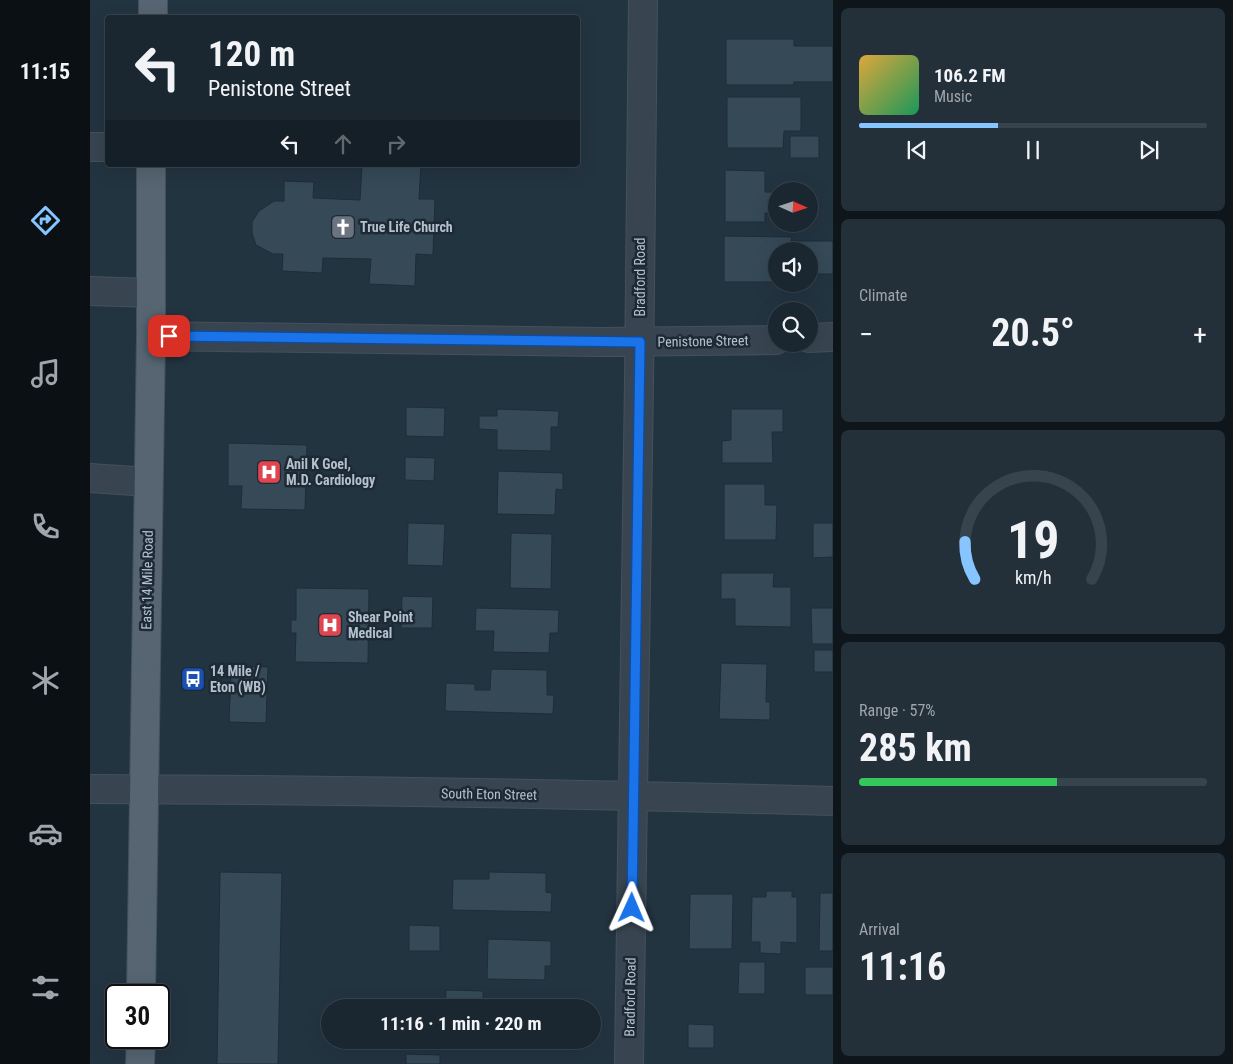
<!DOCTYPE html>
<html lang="en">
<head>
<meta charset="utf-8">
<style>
	body { margin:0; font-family:"Roboto Condensed",sans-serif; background:#232f39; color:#f1f3f6; height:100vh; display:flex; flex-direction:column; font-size:19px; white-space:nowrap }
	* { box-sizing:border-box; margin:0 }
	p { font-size:16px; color:#9fa5ab }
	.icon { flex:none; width:28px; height:28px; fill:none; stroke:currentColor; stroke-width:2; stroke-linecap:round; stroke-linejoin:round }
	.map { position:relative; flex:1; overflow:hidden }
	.panel { display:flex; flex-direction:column; gap:8px; padding:8px; background:#0e151b; width:400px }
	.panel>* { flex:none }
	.banner { position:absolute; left:15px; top:15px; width:475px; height:152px; border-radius:5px; box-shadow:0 5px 20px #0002,0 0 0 1px #38444d; background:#1a2731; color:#f1f3f6; overflow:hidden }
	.needle { width:32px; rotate:93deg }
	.tools { position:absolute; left:678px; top:182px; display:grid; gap:10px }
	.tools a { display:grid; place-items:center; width:50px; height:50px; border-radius:50%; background:#1a2731; box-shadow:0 5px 20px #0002,0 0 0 1px #38444d; font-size:25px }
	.speed { position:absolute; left:15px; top:984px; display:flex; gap:10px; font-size:25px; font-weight:700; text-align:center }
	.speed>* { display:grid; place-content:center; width:65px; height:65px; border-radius:50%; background:#1a2731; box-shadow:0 5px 20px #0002,0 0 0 1px #38444d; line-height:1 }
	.speed .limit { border:2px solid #111; border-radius:8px; background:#fff; color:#111 }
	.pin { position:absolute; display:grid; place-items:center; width:42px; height:42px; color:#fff; margin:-21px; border-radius:10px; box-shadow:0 2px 8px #0006 }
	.me { position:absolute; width:55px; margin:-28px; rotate:1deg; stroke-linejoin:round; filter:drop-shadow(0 0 4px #0008) }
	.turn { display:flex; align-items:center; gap:18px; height:105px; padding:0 20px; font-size:22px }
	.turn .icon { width:65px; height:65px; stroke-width:2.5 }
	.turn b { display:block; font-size:35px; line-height:42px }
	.lanes { display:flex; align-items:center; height:48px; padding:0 20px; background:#0003; justify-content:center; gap:25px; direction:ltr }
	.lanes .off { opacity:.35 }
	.big { font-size:38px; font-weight:700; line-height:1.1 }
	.panel .tile { flex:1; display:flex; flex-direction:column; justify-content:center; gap:8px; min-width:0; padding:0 18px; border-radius:8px; background:#232f39 }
	.panel .dial { align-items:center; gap:0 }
	.dial svg { height:130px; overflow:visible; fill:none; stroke:#38444d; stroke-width:7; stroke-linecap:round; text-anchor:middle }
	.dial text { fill:#f1f3f6; stroke:none }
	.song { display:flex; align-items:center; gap:15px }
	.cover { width:60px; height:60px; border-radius:8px; background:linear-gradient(135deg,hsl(40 70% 55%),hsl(150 70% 35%)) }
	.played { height:5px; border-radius:2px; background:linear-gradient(90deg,#86c5ff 40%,#38444d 40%) }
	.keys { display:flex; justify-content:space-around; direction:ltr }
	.heat { display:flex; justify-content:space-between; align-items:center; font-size:28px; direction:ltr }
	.charge { height:8px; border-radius:4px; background:linear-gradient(90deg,#34c759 57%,#38444d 0) }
	.trip { position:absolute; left:231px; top:999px; width:280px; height:50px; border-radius:25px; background:#1a2731; box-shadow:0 5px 20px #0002,0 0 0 1px #38444d; font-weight:700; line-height:50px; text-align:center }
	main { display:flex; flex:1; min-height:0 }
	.menu { display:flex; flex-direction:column; width:90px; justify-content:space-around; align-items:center; background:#0a1014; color:#9fa5ab }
	.menu .icon { width:35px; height:35px }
	.menu .selected { color:#86c5ff }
	.menu b { font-size:22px; color:#f1f3f6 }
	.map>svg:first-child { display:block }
	.building { fill:#354957; stroke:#1f2c38 }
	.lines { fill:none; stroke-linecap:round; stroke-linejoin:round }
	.minor-casing { stroke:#44515d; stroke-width:30 }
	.major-casing { stroke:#44515d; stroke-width:30 }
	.minor { stroke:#384551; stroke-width:28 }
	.major { stroke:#566571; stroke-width:28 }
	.route-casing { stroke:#114b97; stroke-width:12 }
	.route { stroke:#1a73e8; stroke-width:9 }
	.labels { text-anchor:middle; stroke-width:5; stroke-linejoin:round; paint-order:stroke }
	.poi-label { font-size:14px; font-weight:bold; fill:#b4c0cb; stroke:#1d2a36; text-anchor:start }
	.street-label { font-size:14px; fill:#b4c0cb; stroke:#1d2a36 }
</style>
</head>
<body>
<main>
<nav class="menu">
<b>11:15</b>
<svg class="icon selected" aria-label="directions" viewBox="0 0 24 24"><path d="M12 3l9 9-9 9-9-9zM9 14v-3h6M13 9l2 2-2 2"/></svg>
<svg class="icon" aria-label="music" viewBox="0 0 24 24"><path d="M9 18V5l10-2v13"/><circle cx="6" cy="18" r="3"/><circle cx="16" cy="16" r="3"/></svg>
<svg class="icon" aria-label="phone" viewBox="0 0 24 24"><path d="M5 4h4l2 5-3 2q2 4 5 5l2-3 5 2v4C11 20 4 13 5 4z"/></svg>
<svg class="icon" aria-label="climate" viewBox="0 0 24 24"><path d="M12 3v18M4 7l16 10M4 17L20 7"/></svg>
<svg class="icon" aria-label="car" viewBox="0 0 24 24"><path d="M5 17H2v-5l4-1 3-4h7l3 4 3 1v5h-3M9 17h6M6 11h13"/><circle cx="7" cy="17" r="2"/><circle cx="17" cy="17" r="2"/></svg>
<svg class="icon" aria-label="filters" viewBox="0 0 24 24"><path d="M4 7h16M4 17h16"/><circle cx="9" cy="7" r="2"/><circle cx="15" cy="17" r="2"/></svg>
</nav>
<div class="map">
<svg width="743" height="1064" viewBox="0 0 743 1064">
	<rect width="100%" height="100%" fill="#233441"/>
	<path class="building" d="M 636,39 L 704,39 L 704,46 L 743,46 L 743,82 L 704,82 L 703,85 L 636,85 Z
		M 637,97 L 711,97 L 711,131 L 694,131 L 693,148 L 637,148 Z
		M 700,136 L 729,136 L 729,158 L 700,158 Z
		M 272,165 L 331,165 L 329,199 L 345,199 L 343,255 L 326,254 L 325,286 L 279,284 L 281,259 L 233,258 L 232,273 L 192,271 L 193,254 L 183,254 L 166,245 L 162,233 L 162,222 L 169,211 L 184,201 L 194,201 L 194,181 L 224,182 L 223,198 L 270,200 Z
		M 635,170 L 675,171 L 675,192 L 686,192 L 686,213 L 675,213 L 675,222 L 635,222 Z
		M 634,236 L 702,237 L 701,241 L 743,241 L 743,274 L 719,274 L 719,251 L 686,251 L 686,282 L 634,282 Z
		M 316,407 L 355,408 L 354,437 L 316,436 Z
		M 407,409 L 469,411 L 468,427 L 461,427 L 461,451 L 407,450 L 407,430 L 389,429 L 389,416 L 407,416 Z
		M 641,409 L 693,409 L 693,432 L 682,432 L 683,463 L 632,463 L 632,441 L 641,440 Z
		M 138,443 L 217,445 L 215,510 L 151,509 L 152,486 L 138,486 Z
		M 315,457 L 345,458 L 344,481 L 315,480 Z
		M 408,471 L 473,473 L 473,490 L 466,489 L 465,515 L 407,514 Z
		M 634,484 L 675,484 L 675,505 L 687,505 L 686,540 L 634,540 Z
		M 318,523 L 355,524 L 353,566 L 317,565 Z
		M 723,523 L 743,523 L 743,557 L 723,558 Z
		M 421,533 L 462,534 L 461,589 L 420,588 Z
		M 631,573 L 684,573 L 683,587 L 701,587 L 701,627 L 645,626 L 645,599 L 631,599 Z
		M 206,588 L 279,589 L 278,663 L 205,662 L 206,633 L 201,633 L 201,620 L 206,620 Z
		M 312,596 L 343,597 L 342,628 L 311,628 Z
		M 386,608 L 469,610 L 468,633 L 460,633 L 459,653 L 403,652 L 404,631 L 385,631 Z
		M 721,608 L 743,608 L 743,644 L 722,644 Z
		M 724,650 L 743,650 L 743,672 L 724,672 Z
		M 631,663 L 677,664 L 676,702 L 680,702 L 680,720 L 629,719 Z
		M 151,666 L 178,667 L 176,723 L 139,722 L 141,674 L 151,674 Z
		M 401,669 L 457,670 L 457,695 L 464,695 L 463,714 L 355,711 L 356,683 L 385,684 L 385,690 L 400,690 Z
		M 130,872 L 192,873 L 188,1064 L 127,1064 Z
		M 399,872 L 456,873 L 456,892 L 462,893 L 461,912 L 362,910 L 363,879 L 399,879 Z
		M 676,891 L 702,891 L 702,897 L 707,897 L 707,943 L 691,942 L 691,954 L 670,953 L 670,942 L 661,942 L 662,897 L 676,897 Z
		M 730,893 L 743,893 L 743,951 L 729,951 Z
		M 600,894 L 643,894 L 642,949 L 599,949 Z
		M 319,925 L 350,926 L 350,951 L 319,951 Z
		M 398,939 L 461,941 L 461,966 L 455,966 L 455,980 L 397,979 Z
		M 649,962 L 675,962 L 675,994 L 648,994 Z
		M 715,967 L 743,967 L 743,995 L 715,995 Z
		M 356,990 L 393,991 L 393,1008 L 355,1008 Z
		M 403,1006 L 458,1007 L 403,1008 Z
		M 598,1024 L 624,1025 L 624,1048 L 598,1048 Z
		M 402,1040 L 443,1040 L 442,1045 L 402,1044 Z
		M 316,1054 L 350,1055 L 350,1064 L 316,1064 Z"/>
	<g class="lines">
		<defs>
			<path id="minor" d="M 0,147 L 18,147
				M 0,291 L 61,293
				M 61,336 L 511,342 L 686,340
				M 719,338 L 743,337
				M 0,478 L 58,482
				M 0,789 C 248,790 495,794 743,801
				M 539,1064 L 549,382 L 553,0"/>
			<path id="major" d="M 63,18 L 63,0
				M 51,995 L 61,336 L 61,165
				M 50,1064 L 51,1038"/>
		</defs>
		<use href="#minor" class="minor-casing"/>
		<use href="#major" class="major-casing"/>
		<use href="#minor" class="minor"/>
		<use href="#major" class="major"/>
	</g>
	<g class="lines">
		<defs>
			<path id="route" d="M 79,336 L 550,342 L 542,908"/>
		</defs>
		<use href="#route" class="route-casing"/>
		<use href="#route" class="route"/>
	</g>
	<defs>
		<symbol id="church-square" viewBox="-11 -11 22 22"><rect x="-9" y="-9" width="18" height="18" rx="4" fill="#6b7280" stroke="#1d2a36"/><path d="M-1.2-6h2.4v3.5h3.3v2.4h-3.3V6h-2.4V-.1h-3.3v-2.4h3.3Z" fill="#fff"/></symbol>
		<symbol id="hospital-square" viewBox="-11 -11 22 22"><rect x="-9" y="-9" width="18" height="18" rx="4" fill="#e0444e" stroke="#1d2a36"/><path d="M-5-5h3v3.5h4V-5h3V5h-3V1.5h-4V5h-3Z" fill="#fff"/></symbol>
		<symbol id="bus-square" viewBox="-11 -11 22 22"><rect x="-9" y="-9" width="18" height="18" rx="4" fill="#1a4fb4" stroke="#1d2a36"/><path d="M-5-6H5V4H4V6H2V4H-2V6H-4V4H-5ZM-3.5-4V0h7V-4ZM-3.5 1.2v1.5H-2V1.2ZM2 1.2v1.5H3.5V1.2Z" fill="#fff"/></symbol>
	</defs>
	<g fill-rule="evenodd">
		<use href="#church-square" x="239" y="213" width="28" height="28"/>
		<use href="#hospital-square" x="165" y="458" width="28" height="28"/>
		<use href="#hospital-square" x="226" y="611" width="28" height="28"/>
		<use href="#bus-square" x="89" y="665" width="28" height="28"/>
	</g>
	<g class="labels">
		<g class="poi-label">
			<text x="270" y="232">True Life Church</text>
			<text x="196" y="469">Anil K Goel,<tspan x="196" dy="16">M.D. Cardiology</tspan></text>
			<text x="258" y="622">Shear Point<tspan x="258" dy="16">Medical</tspan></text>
			<text x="120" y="676">14 Mile /<tspan x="120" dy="16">Eton (WB)</tspan></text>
		</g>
		<g class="street-label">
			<text transform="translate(550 277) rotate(-90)" y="5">Bradford Road</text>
			<text transform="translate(613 341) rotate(-1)" y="5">Penistone Street</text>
			<text transform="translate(57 580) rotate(-89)" y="5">East 14 Mile Road</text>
			<text transform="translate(399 794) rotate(1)" y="5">South Eton Street</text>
			<text transform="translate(540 997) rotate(-89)" y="5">Bradford Road</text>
		</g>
	</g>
</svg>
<div class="tools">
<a><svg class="needle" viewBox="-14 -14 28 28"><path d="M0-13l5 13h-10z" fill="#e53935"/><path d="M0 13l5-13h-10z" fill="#9fa5ab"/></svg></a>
<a><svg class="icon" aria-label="sound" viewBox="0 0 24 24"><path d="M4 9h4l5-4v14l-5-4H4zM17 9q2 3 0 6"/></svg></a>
<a><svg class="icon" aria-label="search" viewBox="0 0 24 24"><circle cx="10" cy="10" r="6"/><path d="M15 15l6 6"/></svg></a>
</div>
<div class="speed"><div class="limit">30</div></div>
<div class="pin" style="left:79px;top:336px;background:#d93025"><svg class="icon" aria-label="arrive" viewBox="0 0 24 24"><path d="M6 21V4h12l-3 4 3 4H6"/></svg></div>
<svg class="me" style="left:542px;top:908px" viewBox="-20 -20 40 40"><path d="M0-17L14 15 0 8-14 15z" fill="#1a73e8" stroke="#fff" stroke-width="4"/></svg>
<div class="trip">11:16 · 1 min · 220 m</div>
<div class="banner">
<div class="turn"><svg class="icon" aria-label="left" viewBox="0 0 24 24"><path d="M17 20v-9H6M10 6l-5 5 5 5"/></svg><div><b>120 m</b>Penistone Street</div></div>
<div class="lanes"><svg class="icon" aria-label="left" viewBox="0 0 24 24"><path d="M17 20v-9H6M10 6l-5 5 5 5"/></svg><svg class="icon off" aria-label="ahead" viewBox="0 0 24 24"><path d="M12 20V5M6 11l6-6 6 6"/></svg><svg class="icon off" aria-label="right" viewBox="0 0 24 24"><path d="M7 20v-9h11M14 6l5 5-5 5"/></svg></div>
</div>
</div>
<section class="panel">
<div class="tile">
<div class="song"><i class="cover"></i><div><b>106.2 FM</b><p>Music</p></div></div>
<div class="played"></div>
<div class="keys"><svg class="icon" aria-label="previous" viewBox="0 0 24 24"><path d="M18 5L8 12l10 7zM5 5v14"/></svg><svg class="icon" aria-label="pause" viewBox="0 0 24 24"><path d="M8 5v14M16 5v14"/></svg><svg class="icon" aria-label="next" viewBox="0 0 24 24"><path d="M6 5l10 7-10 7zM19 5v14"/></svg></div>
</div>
<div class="tile"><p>Climate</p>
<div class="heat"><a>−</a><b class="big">20.5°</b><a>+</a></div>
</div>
<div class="tile dial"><svg viewBox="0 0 100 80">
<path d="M14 69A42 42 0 1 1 86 69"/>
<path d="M14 69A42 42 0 0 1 8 46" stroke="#86c5ff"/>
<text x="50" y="56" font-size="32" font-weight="700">19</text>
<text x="50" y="72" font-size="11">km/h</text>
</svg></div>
<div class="tile"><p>Range · 57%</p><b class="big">285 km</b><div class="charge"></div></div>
<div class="tile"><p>Arrival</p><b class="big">11:16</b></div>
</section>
</main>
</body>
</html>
